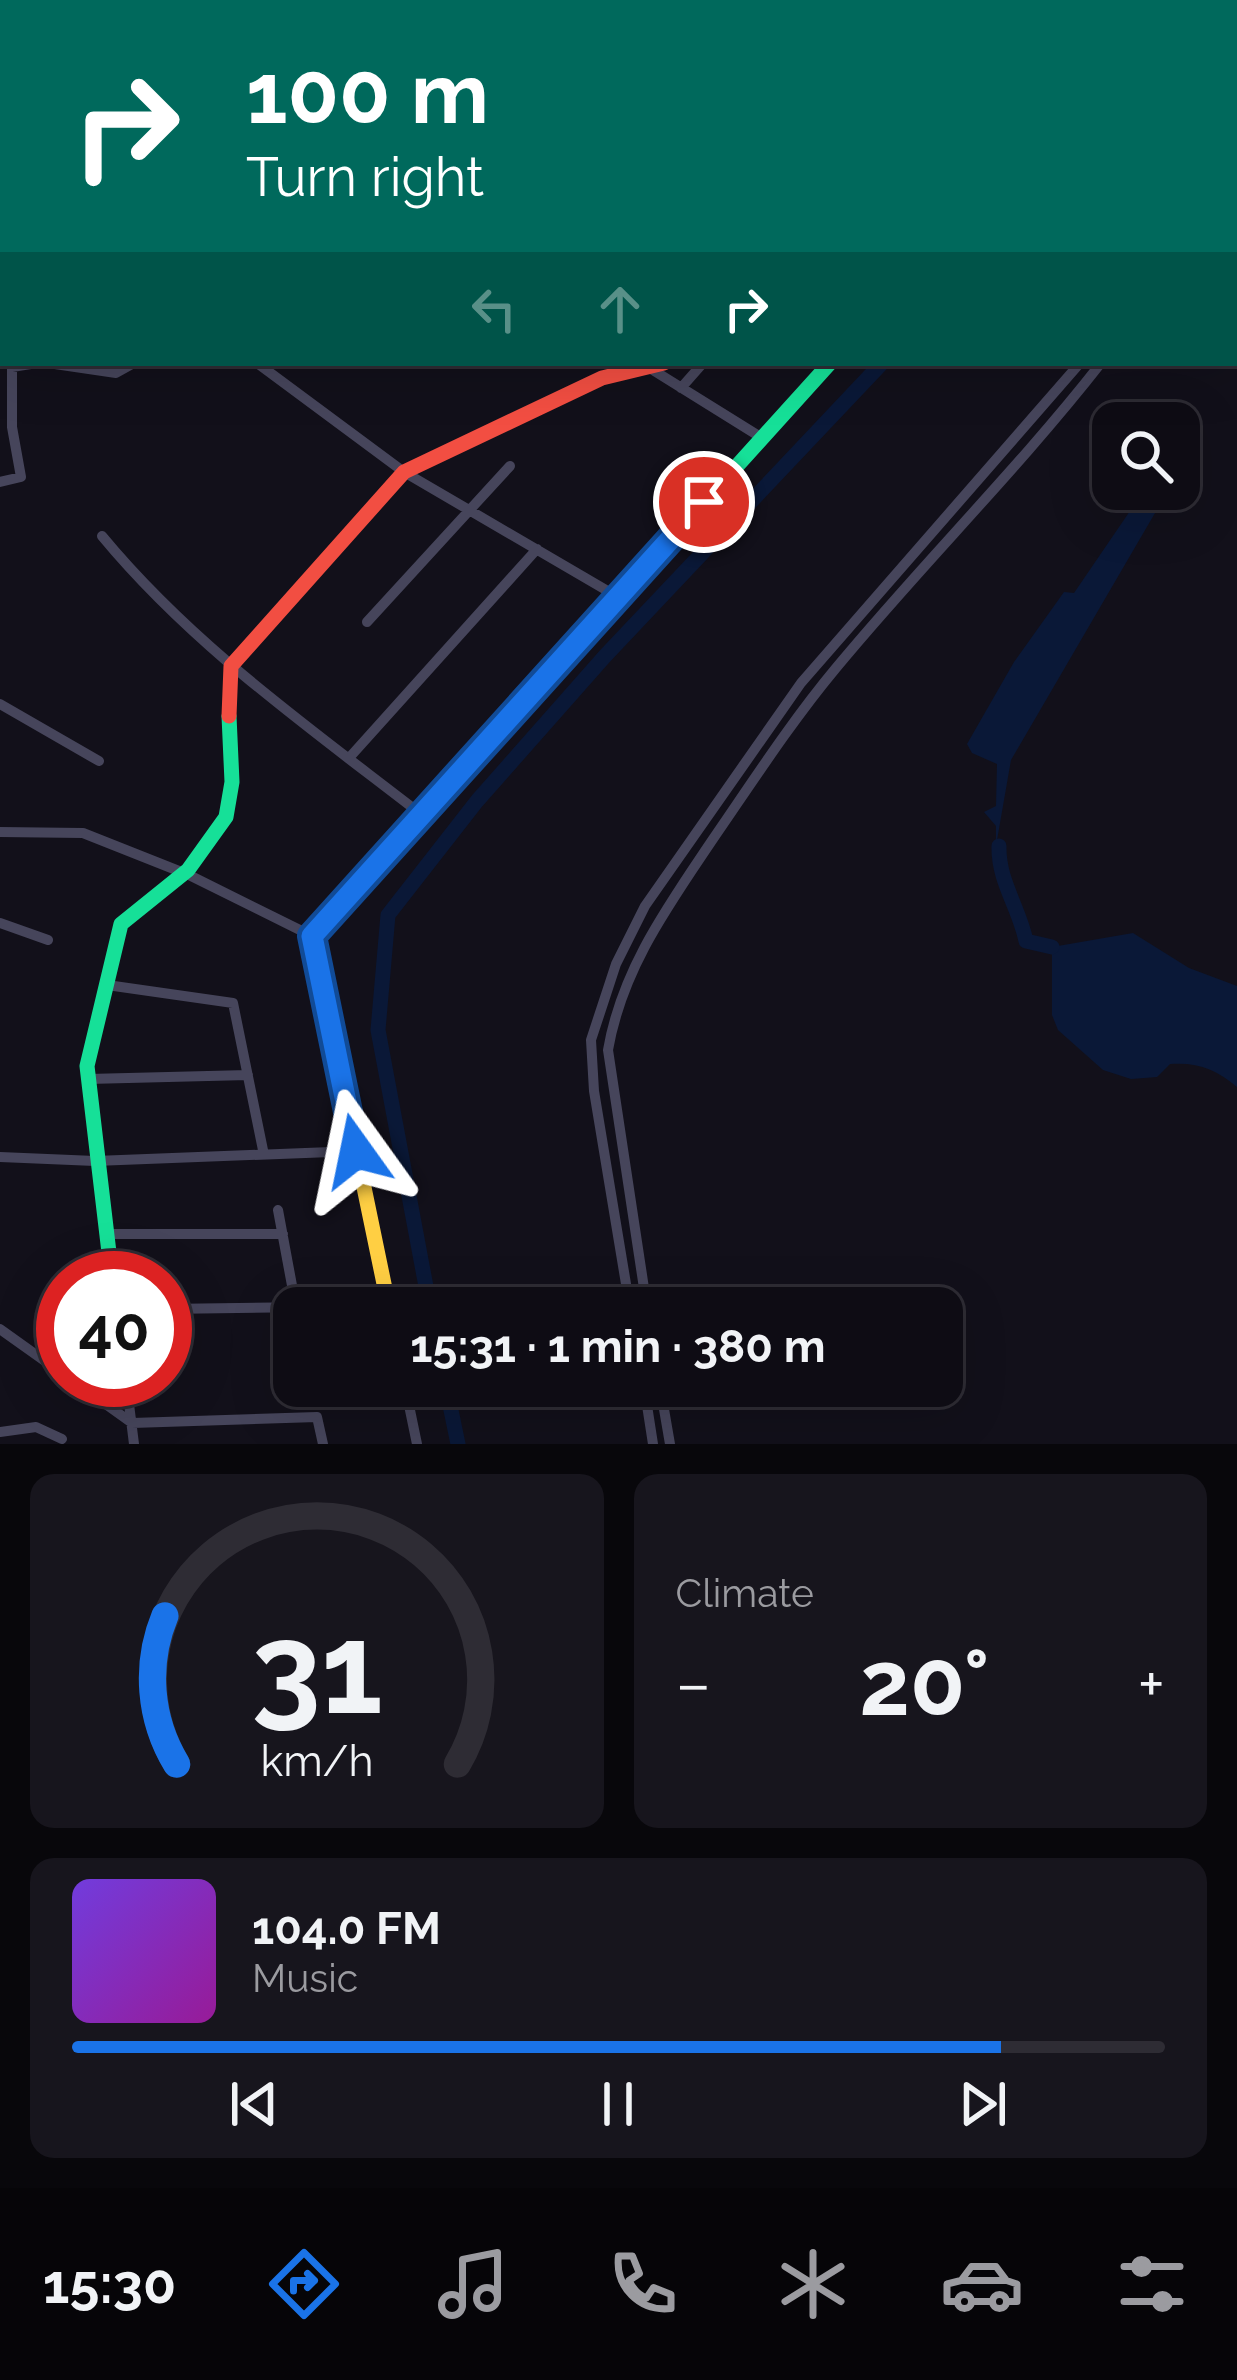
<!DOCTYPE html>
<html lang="en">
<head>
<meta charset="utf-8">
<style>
	body { margin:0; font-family:Raleway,sans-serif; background:#17151d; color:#f1f3f6; height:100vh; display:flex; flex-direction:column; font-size:45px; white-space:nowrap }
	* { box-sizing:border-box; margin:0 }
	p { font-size:39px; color:#9b9ba0 }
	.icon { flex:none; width:66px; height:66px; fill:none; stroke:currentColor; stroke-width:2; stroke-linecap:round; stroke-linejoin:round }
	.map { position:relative; height:1444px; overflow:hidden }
	.side { display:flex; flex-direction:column; gap:30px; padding:30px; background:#08070b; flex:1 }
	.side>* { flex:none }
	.guide { position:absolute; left:0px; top:0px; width:1239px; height:366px; box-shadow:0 12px 48px #0002,0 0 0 3px #2e2c34; background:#00695c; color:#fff; overflow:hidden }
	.buttons { position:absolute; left:1092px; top:402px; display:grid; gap:24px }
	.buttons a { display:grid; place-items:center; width:108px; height:108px; border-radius:24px; background:#0e0c14; box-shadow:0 12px 48px #0002,0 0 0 3px #2e2c34; font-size:60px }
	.speed { position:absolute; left:36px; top:1251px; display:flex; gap:24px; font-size:60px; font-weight:700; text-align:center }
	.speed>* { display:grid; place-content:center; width:156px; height:156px; border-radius:50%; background:#0e0c14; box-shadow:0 12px 48px #0002,0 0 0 3px #2e2c34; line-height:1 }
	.speed .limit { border:18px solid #d22; background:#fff; color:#111 }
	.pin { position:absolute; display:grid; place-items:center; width:102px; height:102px; color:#fff; margin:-51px; border:6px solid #fff; border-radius:50%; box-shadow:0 3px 12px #0007 }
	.me { position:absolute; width:132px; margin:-66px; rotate:348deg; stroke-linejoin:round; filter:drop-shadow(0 0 9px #0008) }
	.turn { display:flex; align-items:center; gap:42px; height:252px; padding:0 48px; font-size:54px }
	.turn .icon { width:156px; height:156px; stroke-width:2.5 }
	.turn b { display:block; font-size:84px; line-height:102px }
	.lanes { display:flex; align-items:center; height:114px; padding:0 48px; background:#0003; justify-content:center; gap:60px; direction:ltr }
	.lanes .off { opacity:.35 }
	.big { font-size:90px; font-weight:700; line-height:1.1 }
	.side .tile { flex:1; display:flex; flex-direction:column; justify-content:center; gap:18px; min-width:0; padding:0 42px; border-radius:24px; background:#17151d }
	.side .dial { align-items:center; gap:0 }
	.dial svg { height:312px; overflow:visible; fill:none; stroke:#2e2c34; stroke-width:7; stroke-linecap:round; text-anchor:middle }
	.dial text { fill:#f1f3f6; stroke:none }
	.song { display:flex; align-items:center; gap:36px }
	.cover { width:144px; height:144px; border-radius:18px; background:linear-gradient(135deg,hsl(260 70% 55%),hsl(300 70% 35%)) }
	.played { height:12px; border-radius:6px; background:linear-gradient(90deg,#1a73e8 85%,#2e2c34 85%) }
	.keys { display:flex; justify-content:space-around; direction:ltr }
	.heat { display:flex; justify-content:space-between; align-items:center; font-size:66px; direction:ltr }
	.side .tiles { flex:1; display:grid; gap:30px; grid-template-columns:1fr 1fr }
	.tile:last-child { grid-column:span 2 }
	.trip { position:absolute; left:273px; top:1287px; width:690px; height:120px; border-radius:24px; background:#0e0c14; box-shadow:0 12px 48px #0002,0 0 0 3px #2e2c34; font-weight:700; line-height:120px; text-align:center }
	.menu { display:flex; height:192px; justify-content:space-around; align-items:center; background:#060508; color:#9b9ba0 }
	.menu .icon { width:84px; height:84px }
	.menu .active { color:#1a73e8 }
	.menu b { font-size:54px; color:#f1f3f6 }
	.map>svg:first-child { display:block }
	.water { fill:#0a1837 }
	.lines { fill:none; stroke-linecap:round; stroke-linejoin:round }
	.canal { stroke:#0a1837; stroke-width:15 }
	.street { stroke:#46455b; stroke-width:10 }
	.fast { stroke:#16e098; stroke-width:15 }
	.slow { stroke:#ffcf43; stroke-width:15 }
	.jam { stroke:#f24e42; stroke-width:15 }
	.route-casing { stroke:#114b97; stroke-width:30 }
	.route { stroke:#1a73e8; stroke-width:21 }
</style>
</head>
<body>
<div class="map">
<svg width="1237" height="1444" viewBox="0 0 1237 1444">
	<rect width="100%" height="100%" fill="#12101a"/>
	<path class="water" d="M 1145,489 L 1169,489 L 1011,760 L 996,846 L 996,826 L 984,812 L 996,806 L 997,764 L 972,753 L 967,744 L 1014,662 L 1064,592 L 1074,593 Z
		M 1133,933 L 1189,968 L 1237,986 L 1237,1087 C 1216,1069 1198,1062 1170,1064 L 1157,1077 L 1131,1079 L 1103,1070 L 1058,1030 L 1052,1015 L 1052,947 Z"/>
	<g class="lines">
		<path class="canal" d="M 1236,210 L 1237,209
			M 999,846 C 998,881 1019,907 1026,941 L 1052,947
			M 430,1308 L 378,1030 L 388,915 L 477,801 L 605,656 L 882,363
			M 446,1386 L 458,1444"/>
		<path class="street" d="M 242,3 L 246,0
			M 406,3 L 407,0
			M 644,3 L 645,0
			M 718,3 L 720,0
			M 747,3 L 748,0
			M 946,3 L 946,0
			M 0,100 L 0,124
			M 0,180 L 3,187
			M 1236,259 L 1237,258
			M 1236,274 L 1237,274
			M 48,363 L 116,373 L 134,363
			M 257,363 L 404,472 L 618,597
			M 648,367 L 762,438
			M 681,388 L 703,363
			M 0,482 L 21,477 L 12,427 L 12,367 L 37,363
			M 102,536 C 193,646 310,728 422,815
			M 367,622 L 510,466
			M 0,704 L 99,761
			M 349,758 L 537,549
			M 0,832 L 83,833 L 189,875 L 312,936
			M 0,923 L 48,940
			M 107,985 L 233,1003 L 264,1155
			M 88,1079 L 248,1075
			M 0,1157 L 95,1161 L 357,1151
			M 278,1210 L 296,1307
			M 105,1234 L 283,1234
			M 630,1308 L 594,1091 L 591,1040 L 616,964 L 645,906 L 801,683 L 1080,363
			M 647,1308 L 608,1050 C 622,969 668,906 713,839 C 753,781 791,722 836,668 C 922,564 1018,469 1101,363
			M 165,1309 L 388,1306
			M 0,1329 L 63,1374
			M 72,1380 L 132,1423 L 317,1417 L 323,1444
			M 126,1380 L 134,1444
			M 405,1386 L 417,1444
			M 644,1386 L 653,1444
			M 660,1386 L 670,1444
			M 0,1432 L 36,1427 L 62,1439"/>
		<path class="fast" d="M 455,778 L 830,363
			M 112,1278 L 87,1066 L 121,924 L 188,870 L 226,817 L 232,782 L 229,716"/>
		<path class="slow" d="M 389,1308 L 312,936 L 455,778"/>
		<path class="jam" d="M 229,716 L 231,666 L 404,472 L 602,378 L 664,363"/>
	</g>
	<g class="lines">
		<defs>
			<path id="route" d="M 356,1151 L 312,936 L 704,502"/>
		</defs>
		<use href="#route" class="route-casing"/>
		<use href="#route" class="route"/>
	</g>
</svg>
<div class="buttons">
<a><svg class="icon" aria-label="search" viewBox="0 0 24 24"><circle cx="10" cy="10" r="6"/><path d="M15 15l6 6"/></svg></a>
</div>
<div class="speed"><div class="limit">40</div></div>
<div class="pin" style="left:704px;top:502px;background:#d93025"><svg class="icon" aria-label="arrive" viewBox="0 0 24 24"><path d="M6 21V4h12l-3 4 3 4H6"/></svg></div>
<svg class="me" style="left:356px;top:1151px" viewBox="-20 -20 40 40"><path d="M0-17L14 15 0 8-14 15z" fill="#1a73e8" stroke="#fff" stroke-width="4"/></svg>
<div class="trip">15:31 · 1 min · 380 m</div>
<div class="guide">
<div class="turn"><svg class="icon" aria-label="right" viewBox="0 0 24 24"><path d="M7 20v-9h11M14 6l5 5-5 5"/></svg><div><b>100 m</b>Turn right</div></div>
<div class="lanes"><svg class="icon off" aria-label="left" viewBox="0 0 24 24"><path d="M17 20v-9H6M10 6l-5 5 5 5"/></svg><svg class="icon off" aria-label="ahead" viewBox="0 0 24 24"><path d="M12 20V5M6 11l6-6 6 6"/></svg><svg class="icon" aria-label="right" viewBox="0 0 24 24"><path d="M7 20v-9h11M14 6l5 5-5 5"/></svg></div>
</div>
</div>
<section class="side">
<div class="tiles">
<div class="tile dial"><svg viewBox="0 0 100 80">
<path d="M14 69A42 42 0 1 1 86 69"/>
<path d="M14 69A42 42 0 0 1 11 31" stroke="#1a73e8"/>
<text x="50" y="56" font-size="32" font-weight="700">31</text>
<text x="50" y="72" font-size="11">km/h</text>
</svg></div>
<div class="tile"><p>Climate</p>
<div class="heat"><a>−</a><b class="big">20°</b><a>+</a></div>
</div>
<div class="tile">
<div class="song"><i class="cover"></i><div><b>104.0 FM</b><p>Music</p></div></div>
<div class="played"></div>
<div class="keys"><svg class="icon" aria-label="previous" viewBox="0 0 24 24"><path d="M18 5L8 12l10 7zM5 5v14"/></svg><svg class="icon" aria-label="pause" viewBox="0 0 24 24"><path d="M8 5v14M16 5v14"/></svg><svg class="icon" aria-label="next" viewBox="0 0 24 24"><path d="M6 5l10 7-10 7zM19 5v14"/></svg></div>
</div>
</div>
</section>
<nav class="menu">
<b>15:30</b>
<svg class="icon active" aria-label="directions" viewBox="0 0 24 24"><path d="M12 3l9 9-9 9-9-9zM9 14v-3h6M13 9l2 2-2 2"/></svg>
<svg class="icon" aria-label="music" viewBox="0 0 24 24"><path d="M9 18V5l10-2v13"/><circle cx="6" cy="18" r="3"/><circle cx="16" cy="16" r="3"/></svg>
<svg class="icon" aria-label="phone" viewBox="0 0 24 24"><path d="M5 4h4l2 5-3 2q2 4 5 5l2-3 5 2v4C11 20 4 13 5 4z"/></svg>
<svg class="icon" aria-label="climate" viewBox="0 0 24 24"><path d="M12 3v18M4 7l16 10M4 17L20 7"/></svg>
<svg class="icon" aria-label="car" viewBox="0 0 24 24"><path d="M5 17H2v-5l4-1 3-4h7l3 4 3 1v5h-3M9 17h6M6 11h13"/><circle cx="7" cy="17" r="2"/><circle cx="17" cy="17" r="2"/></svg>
<svg class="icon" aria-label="filters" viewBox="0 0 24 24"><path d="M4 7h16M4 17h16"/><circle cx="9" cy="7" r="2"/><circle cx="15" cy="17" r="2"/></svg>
</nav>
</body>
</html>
